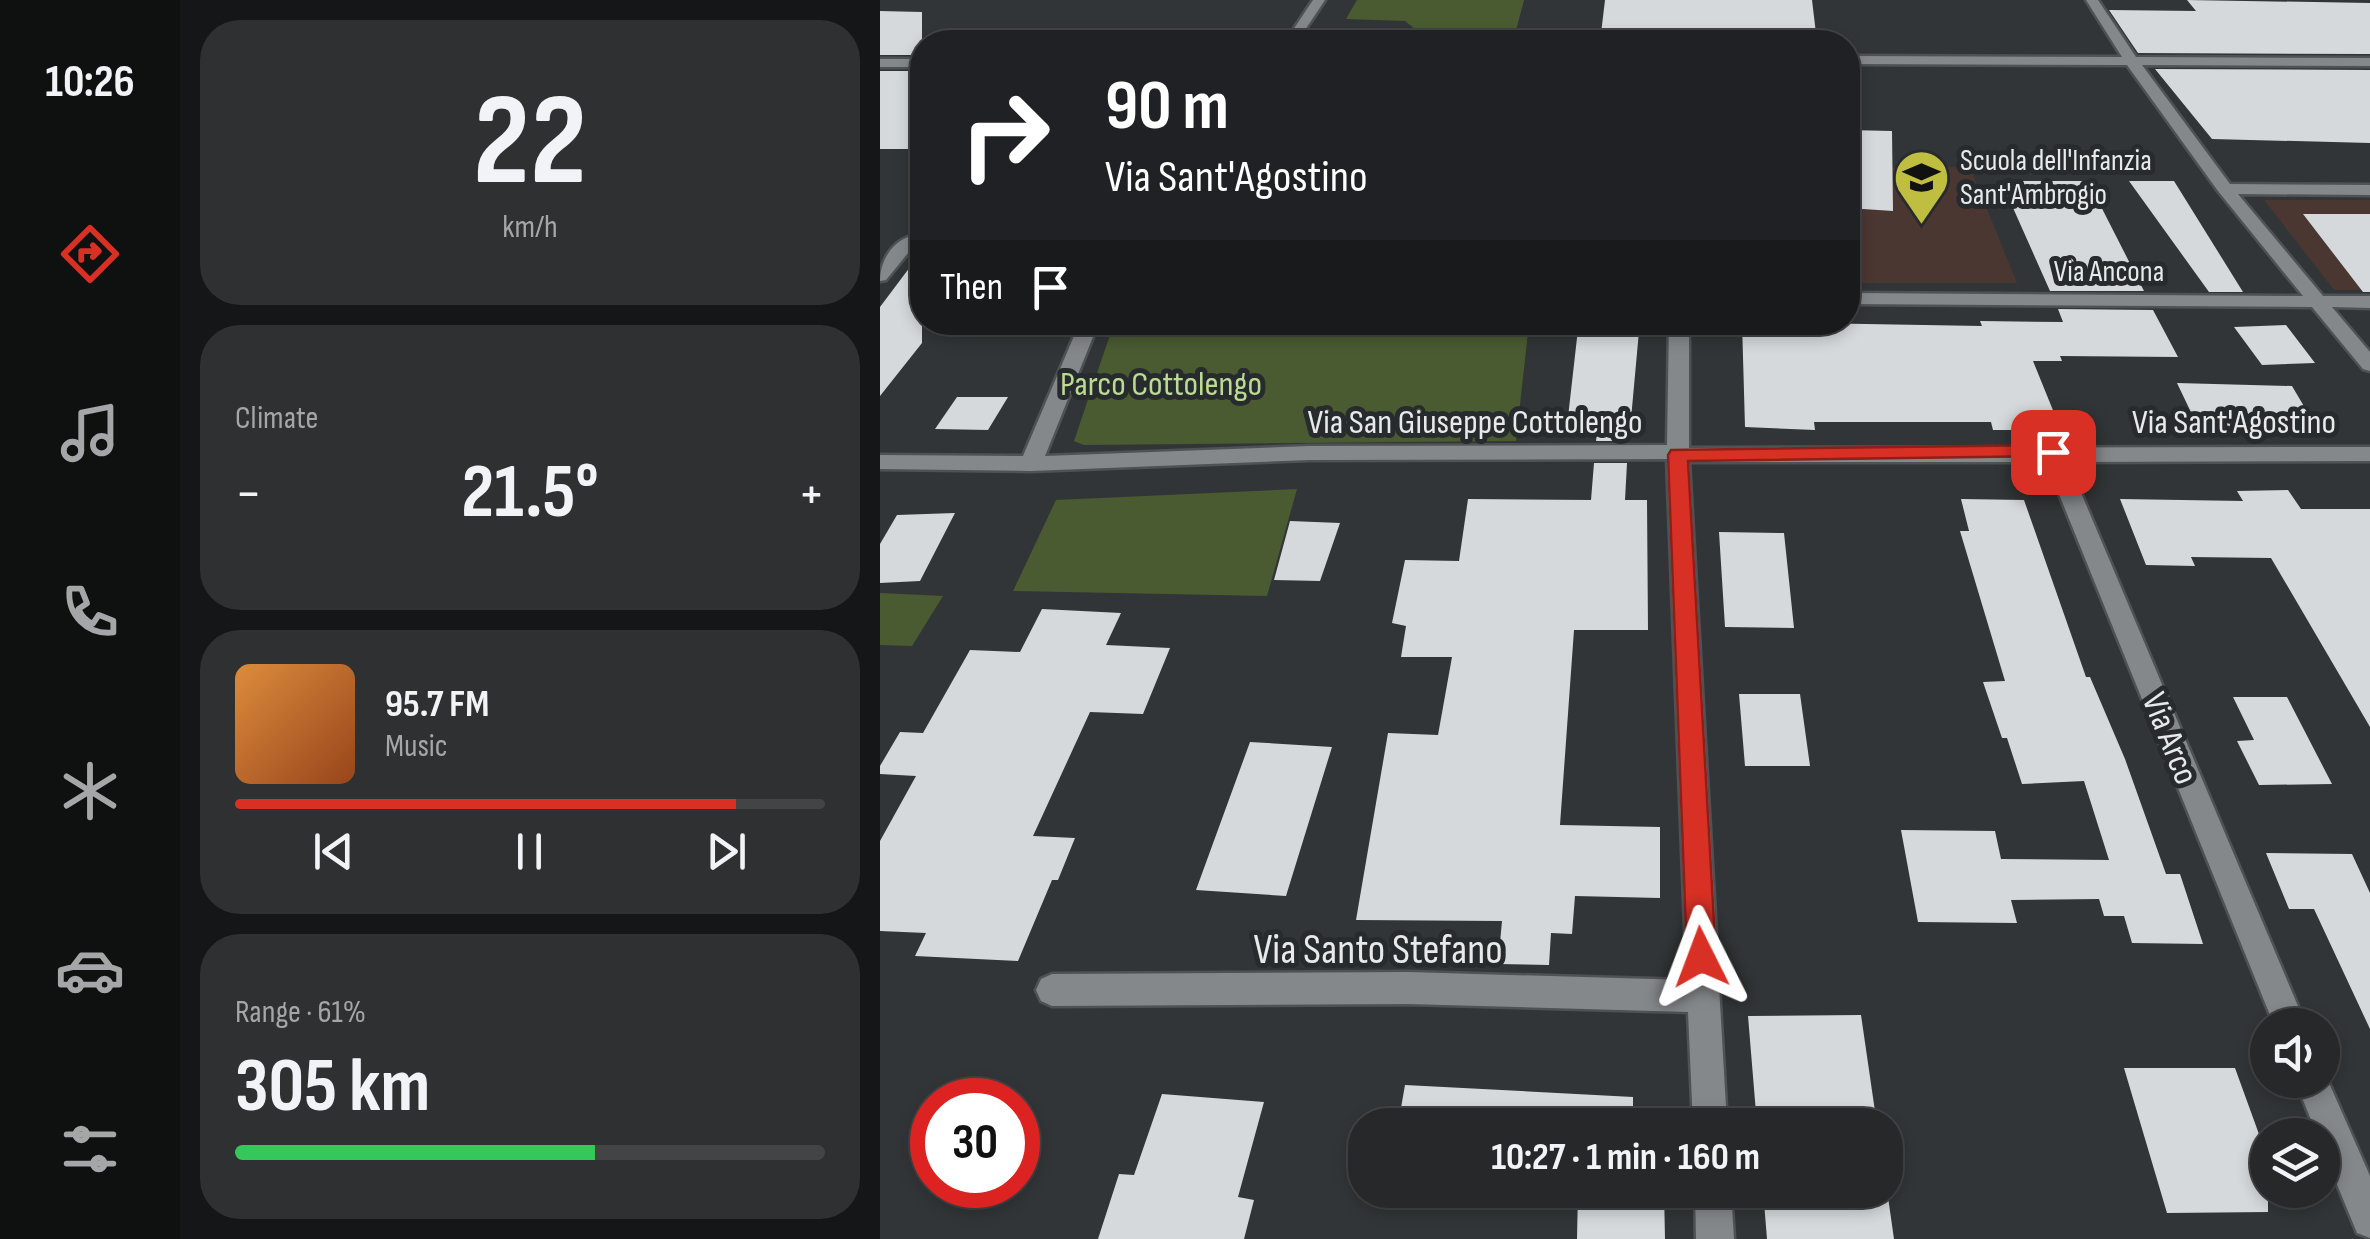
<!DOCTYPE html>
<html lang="en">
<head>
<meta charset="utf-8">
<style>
	body { margin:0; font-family:"Sofia Sans Condensed",sans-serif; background:#2e3031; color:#f1f3f6; height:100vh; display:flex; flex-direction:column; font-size:38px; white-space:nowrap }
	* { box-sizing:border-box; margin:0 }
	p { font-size:32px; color:#a4a6a8 }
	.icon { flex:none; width:55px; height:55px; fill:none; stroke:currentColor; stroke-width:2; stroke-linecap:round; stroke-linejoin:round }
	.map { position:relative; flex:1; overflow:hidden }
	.sheet { display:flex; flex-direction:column; gap:20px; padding:20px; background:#151617; width:700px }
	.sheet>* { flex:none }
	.hud { position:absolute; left:30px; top:30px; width:950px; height:305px; border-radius:40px; box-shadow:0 5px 15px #0003,0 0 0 2px #424446; background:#202124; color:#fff; overflow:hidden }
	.tools { position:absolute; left:1370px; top:1008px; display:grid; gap:20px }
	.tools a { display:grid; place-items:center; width:90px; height:90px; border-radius:50%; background:#262829; box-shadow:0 5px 15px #0003,0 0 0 2px #424446; font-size:50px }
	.speed { position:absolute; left:30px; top:1078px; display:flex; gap:20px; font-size:50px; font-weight:700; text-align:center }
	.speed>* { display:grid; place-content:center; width:130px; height:130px; border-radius:50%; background:#262829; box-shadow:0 5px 15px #0003,0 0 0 2px #424446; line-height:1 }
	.speed .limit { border:15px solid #d22; background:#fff; color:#111 }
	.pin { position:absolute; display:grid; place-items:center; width:85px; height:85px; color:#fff; margin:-42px; border-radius:20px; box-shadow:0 5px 15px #0006 }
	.me { position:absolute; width:110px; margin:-55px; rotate:357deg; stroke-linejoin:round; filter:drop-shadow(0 0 8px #0008) }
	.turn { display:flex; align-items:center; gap:35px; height:210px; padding:0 30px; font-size:45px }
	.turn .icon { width:130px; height:130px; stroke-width:2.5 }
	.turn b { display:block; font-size:70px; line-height:85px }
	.then { display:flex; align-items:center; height:95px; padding:0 30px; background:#0003; gap:20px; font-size:38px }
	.big { font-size:75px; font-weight:700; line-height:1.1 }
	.sheet .card { flex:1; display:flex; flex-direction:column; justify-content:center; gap:15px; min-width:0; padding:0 35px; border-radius:40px; background:#2e3031 }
	.sheet .dial { align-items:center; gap:0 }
	.dial b { font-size:130px; line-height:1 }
	.song { display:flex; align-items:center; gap:30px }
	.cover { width:120px; height:120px; border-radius:15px; background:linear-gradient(135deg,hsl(30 70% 55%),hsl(20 70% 35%)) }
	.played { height:10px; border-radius:5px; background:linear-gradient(90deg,#d93025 85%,#424446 85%) }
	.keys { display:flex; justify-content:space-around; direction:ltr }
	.heat { display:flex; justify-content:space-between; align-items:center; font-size:55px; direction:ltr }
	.charge { height:15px; border-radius:8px; background:linear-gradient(90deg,#34c759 61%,#424446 0) }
	.trip { position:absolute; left:468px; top:1108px; width:555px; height:100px; border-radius:40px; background:#262829; box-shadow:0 5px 15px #0003,0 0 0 2px #424446; font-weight:700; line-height:100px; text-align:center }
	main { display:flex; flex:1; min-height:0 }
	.menu { display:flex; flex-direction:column; width:180px; justify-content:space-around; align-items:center; background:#0f1010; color:#a4a6a8 }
	.menu .icon { width:70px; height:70px }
	.menu .current { color:#d93025 }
	.menu b { font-size:45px; color:#f1f3f6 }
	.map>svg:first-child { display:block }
	.industrial { fill:#4b3732 }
	.green { fill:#4a5b31 }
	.building { fill:#d5d9dc }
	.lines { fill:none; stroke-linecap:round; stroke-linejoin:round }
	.minor-casing { stroke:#4f5254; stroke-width:5 }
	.minor { fill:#85888b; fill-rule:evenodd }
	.route { fill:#d93025; stroke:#8d1f18; stroke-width:2.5 }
	.labels { text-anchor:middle; stroke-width:10; stroke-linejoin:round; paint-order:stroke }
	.far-poi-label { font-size:30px; fill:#e7e9ea; stroke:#282b2d; text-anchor:start }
	.far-street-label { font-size:30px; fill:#e7e9ea; stroke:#282b2d }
	.park-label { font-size:35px; fill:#bbdb92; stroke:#282b2d }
	.street-label { font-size:35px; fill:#e7e9ea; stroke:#282b2d }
	.near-street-label { font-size:42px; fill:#e7e9ea; stroke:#282b2d }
</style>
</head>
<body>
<main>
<nav class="menu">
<b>10:26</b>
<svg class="icon current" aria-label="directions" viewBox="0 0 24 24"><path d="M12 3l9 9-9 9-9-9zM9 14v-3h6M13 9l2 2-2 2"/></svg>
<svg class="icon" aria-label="music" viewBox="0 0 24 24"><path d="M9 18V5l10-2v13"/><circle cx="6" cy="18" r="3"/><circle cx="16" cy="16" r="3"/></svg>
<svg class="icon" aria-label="phone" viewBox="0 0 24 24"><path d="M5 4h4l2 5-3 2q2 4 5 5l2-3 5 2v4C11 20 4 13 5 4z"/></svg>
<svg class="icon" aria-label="climate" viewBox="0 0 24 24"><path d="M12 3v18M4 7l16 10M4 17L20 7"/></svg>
<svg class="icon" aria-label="car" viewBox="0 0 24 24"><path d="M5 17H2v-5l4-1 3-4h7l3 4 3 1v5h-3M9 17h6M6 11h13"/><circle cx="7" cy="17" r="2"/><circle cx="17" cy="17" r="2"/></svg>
<svg class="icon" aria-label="filters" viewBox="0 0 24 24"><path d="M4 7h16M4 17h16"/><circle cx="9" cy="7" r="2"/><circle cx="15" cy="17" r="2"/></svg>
</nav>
<section class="sheet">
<div class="card dial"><b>22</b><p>km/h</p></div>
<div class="card"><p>Climate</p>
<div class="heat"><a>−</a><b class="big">21.5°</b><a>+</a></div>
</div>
<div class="card">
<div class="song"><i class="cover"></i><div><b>95.7 FM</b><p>Music</p></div></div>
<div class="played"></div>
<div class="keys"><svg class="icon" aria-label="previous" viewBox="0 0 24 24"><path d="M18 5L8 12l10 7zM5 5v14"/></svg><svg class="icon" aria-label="pause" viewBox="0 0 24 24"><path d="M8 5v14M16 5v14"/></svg><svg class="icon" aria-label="next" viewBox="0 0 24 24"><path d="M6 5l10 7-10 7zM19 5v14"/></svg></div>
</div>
<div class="card"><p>Range · 61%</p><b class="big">305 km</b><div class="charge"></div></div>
</section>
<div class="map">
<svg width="1490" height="1239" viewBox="0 0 1490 1239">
	<rect width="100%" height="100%" fill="#323537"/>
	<path class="industrial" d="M 1090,167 L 1137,283 L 968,283 L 968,168 Z
		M 1384,200 L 1490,200 L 1490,290 L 1454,290 Z"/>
	<path class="green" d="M 477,0 L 644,0 L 633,42 L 530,42 L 535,29 L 525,21 L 466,19 Z
		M 318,322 L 649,323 L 636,441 L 204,445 L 194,441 L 234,323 Z
		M 417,489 L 387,596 L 133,591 L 176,500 Z
		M 0,593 L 63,596 L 32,646 L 0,645 Z"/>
	<path class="building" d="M 725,0 L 932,0 L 937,42 L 720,42 Z
		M 1307,0 L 1490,3 L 1490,54 L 1258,53 L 1229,10 L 1316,11 Z
		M 0,11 L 42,12 L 42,55 L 0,55 Z
		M 1275,69 L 1490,70 L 1490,143 L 1332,139 Z
		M 0,71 L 42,71 L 42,149 L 0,149 Z
		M 968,130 L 1012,131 L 1013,211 L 968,208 Z
		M 1121,181 L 1208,181 L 1264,291 L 1170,291 Z
		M 1249,181 L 1294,181 L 1363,292 L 1329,292 Z
		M 1423,214 L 1490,214 L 1490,292 L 1483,292 Z
		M 42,251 L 42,343 L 0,396 L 0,307 Z
		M 1178,309 L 1273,310 L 1298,357 L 1180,356 L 1182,361 L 1153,361 L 1181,430 L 1113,430 L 1111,422 L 934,422 L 935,430 L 865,427 L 862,322 L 1102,326 L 1100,321 L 1183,322 Z
		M 1406,325 L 1435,363 L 1382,365 L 1354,327 Z
		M 698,329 L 759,331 L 749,441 L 716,441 L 718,427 L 687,426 Z
		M 1297,383 L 1412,386 L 1438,430 L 1318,427 Z
		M 77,397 L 128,397 L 108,430 L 55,429 Z
		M 714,463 L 747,463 L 745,500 L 767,500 L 768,630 L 694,630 L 680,825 L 780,827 L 780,898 L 695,896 L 692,934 L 671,933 L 669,965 L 618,964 L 622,921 L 476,920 L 508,733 L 558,735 L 572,657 L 521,657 L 526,626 L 512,623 L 525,560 L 579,561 L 588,499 L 711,500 Z
		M 1408,490 L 1421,509 L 1490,509 L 1490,727 L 1391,558 L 1311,557 L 1315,566 L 1266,565 L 1240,499 L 1363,501 L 1357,491 Z
		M 1081,499 L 1144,500 L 1206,677 L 1210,677 L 1245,759 L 1286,874 L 1300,874 L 1323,944 L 1252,943 L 1244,916 L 1224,916 L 1219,899 L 1131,900 L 1137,923 L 1038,922 L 1021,830 L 1115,831 L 1121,859 L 1229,860 L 1204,781 L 1142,784 L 1127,738 L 1122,738 L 1103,682 L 1125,681 L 1080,531 L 1089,531 Z
		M 75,513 L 40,581 L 0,583 L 0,544 L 17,515 Z
		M 410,521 L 460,523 L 440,581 L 394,580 Z
		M 839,532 L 904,533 L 914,628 L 845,627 Z
		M 162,609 L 241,613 L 226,645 L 290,648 L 263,714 L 210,712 L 153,836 L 195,838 L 178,880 L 172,880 L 138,961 L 35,956 L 46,933 L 0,931 L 0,841 L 36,776 L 0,774 L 0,766 L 20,732 L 43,733 L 90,650 L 140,652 Z
		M 859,694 L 920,694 L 930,766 L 865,766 Z
		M 1353,697 L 1407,697 L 1452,784 L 1379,785 L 1357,741 L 1374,740 Z
		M 370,742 L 452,747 L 406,896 L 316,890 Z
		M 1386,853 L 1472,854 L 1490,893 L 1490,1029 L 1434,909 L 1409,909 Z
		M 981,1015 L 997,1125 L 877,1125 L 868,1016 Z
		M 1244,1068 L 1355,1068 L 1388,1159 L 1388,1212 L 1287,1213 Z
		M 525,1085 L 753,1097 L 753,1125 L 518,1125 Z
		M 282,1094 L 384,1102 L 358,1197 L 374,1200 L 364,1239 L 218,1239 L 239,1174 L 254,1175 Z
		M 698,1190 L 784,1190 L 785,1239 L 697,1239 Z
		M 883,1190 L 1007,1190 L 1014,1239 L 887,1239 Z"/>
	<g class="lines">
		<defs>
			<path id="minor" d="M 433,0 L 445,0 L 417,42 L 405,42 Z
				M 1206,0 L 1218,0 L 1256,57 L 1490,58 L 1490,66 L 1262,65 L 1350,184 L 1490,185 L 1490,195 L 1358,194 L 1443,296 L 1490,296 L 1490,308 L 1452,307 L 1490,352 L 1490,371 L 1483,369 L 1432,307 L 968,304 L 968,293 L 1423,296 L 1338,191 L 1247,65 L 968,64 L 968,56 L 1242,57 Z
				M 0,59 L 42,59 L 42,67 L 0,67 Z
				M 28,237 L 37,242 L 6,280 L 0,281 C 0,263 10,244 28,237 Z
				M 200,322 L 219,322 L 165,456 L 429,446 L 787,445 L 789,322 L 809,322 L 809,448 L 1490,447 L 1490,461 L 1188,462 L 1426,1025 L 1394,1025 L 1166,462 L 809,462 L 847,1125 L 813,1125 L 808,1012 L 528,1004 L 172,1006 L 161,1001 L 156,990 L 161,979 L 172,974 L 528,972 L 807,980 L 787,459 L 429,460 L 151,471 L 0,469 L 0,455 L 143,456 Z
				M 1442,1067 L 1490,1176 L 1490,1238 L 1477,1233 L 1442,1148 L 1442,1135 L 1437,1135 L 1415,1080 L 1442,1080 Z
				M 815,1190 L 851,1190 L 854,1239 L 816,1239 Z"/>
		</defs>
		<use href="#minor" class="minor-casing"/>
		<use href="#minor" class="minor"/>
	</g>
	<path class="route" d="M 1173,445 L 1183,452 L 1180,456 L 808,461 L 836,957 L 831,967 L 821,971 L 811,967 L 807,957 L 788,455 L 791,450 Z"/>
	<defs>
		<symbol id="school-pin" viewBox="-11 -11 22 30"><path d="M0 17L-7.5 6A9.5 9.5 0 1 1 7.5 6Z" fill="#c0be41" stroke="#282b2d"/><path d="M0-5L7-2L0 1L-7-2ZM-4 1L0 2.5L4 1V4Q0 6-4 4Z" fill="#111"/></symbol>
	</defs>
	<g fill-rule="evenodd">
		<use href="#school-pin" x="1010" y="146" width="63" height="86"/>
	</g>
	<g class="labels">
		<g class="far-poi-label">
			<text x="1080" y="170">Scuola dell'Infanzia<tspan x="1080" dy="34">Sant'Ambrogio</tspan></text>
		</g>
		<g class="far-street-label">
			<text x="1229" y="281">Via Ancona</text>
		</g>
		<g class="park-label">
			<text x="281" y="395">Parco Cottolengo</text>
		</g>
		<g class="street-label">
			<text x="595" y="433">Via San Giuseppe Cottolengo</text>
			<text x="1354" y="433">Via Sant'Agostino</text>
			<text transform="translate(1291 738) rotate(68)" y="12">Via Arco</text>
		</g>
		<g class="near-street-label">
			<text x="498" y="963">Via Santo Stefano</text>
		</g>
	</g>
</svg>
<div class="tools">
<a><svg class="icon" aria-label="sound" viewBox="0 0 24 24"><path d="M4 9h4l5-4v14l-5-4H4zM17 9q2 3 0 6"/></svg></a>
<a><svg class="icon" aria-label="layers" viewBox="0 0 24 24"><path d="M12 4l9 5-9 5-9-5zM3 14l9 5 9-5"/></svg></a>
</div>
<div class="speed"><div class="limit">30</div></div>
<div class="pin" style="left:1173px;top:452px;background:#d93025"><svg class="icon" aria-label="arrive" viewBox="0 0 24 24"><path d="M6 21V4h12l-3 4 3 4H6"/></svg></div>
<svg class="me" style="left:821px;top:957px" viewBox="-20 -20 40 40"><path d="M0-17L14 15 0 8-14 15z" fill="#d93025" stroke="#fff" stroke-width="4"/></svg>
<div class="trip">10:27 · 1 min · 160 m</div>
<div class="hud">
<div class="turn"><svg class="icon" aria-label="right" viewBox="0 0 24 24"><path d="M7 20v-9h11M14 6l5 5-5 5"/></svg><div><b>90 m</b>Via Sant'Agostino</div></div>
<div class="then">Then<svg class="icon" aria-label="arrive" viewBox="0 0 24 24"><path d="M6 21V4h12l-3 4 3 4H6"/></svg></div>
</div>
</div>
</main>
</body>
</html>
